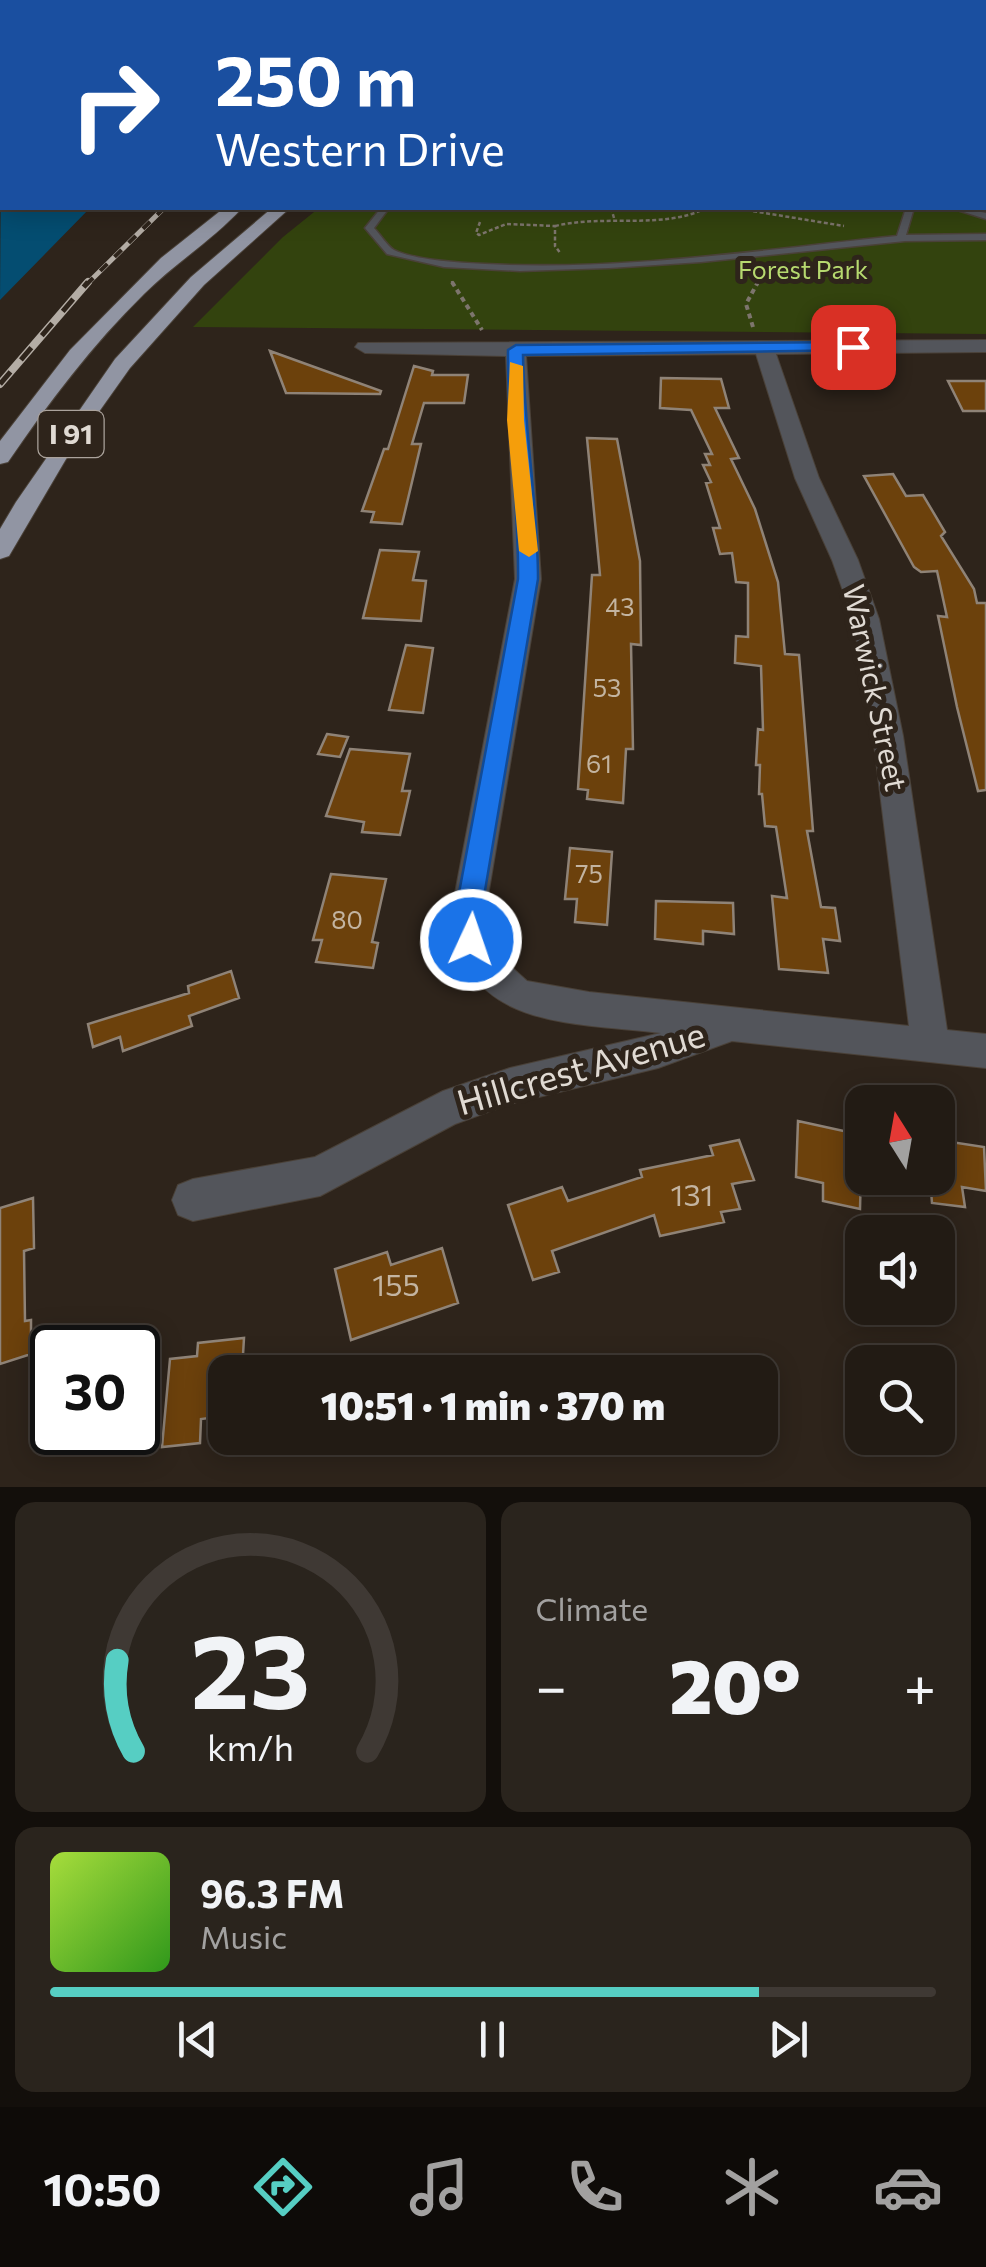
<!DOCTYPE html>
<html lang="en">
<head>
<meta charset="utf-8">
<style>
	body { margin:0; font-family:Commissioner,sans-serif; background:#2a241d; color:#f1f3f6; height:100vh; display:flex; flex-direction:column; font-size:38px; white-space:nowrap }
	* { box-sizing:border-box; margin:0 }
	p { font-size:32px; color:#a2a1a0 }
	.icon { flex:none; width:55px; height:55px; fill:none; stroke:currentColor; stroke-width:2; stroke-linecap:round; stroke-linejoin:round }
	.map { position:relative; height:1487px; overflow:hidden }
	.panel { display:flex; flex-direction:column; gap:15px; padding:15px; background:#130f0b; flex:1 }
	.panel>* { flex:none }
	.banner { position:absolute; left:0px; top:0px; width:988px; height:210px; box-shadow:0 5px 25px #0003,0 0 0 2px #3f3934; background:#1a4fa0; color:#fff; overflow:hidden }
	.needle { width:65px; rotate:349deg }
	.buttons { position:absolute; left:845px; top:1085px; display:grid; gap:20px }
	.buttons a { display:grid; place-items:center; width:110px; height:110px; border-radius:20px; background:#221b14; box-shadow:0 5px 25px #0003,0 0 0 2px #3f3934; font-size:50px }
	.speed { position:absolute; left:30px; top:1325px; display:flex; gap:20px; font-size:50px; font-weight:700; text-align:center }
	.speed>* { display:grid; place-content:center; width:130px; height:130px; border-radius:50%; background:#221b14; box-shadow:0 5px 25px #0003,0 0 0 2px #3f3934; line-height:1 }
	.speed .limit { border:5px solid #111; border-radius:15px; background:#fff; color:#111 }
	.pin { position:absolute; display:grid; place-items:center; width:85px; height:85px; color:#fff; margin:-42px; border-radius:20px; box-shadow:0 5px 15px #0006 }
	.me { position:absolute; width:110px; margin:-55px; rotate:3deg; stroke-linejoin:round; filter:drop-shadow(0 0 8px #0008) }
	.turn { display:flex; align-items:center; gap:35px; height:210px; padding:0 50px; font-size:45px }
	.turn .icon { width:130px; height:130px; stroke-width:2.5 }
	.turn b { display:block; font-size:70px; line-height:85px }
	.big { font-size:75px; font-weight:800; line-height:1.1 }
	.panel .widget { flex:1; display:flex; flex-direction:column; justify-content:center; gap:15px; min-width:0; padding:0 35px; border-radius:20px; background:#2a241d }
	.panel .dial { align-items:center; gap:0 }
	.dial svg { height:260px; overflow:visible; fill:none; stroke:#3f3934; stroke-width:7; stroke-linecap:round; text-anchor:middle }
	.dial text { fill:#f1f3f6; stroke:none }
	.song { display:flex; align-items:center; gap:30px }
	.cover { width:120px; height:120px; border-radius:15px; background:linear-gradient(135deg,hsl(80 70% 55%),hsl(110 70% 35%)) }
	.played { height:10px; border-radius:5px; background:linear-gradient(90deg,#56cec3 80%,#3f3934 80%) }
	.keys { display:flex; justify-content:space-around; direction:ltr }
	.heat { display:flex; justify-content:space-between; align-items:center; font-size:55px; direction:ltr }
	.panel .tiles { flex:1; display:grid; gap:15px; grid-template-columns:1fr 1fr }
	.widget:last-child { grid-column:span 2 }
	.trip { position:absolute; left:208px; top:1355px; width:570px; height:100px; border-radius:20px; background:#221b14; box-shadow:0 5px 25px #0003,0 0 0 2px #3f3934; font-weight:800; line-height:100px; text-align:center }
	.tabs { display:flex; height:160px; justify-content:space-around; align-items:center; background:#0e0b08; color:#a2a1a0 }
	.tabs .icon { width:70px; height:70px }
	.tabs .active { color:#56cec3 }
	.tabs b { font-size:45px; color:#f1f3f6 }
	.map>svg:first-child { display:block }
	.green { fill:#33430e }
	.water { fill:#044d71 }
	.building { fill:#6c410c; stroke:#8f8377; stroke-width:2.5 }
	.lines { fill:none; stroke-linecap:round; stroke-linejoin:round }
	.lane-casing { stroke:#4a4138; stroke-width:3 }
	.street-casing { stroke:#4a4138; stroke-width:2 }
	.highway-casing { stroke:#4a4138; stroke-width:2 }
	.path-far1 { stroke:#7d756d; stroke-width:2.5; stroke-dasharray:4 2.5; stroke-linecap:butt }
	.path { stroke:#7d756d; stroke-width:4; stroke-dasharray:5 4; stroke-linecap:butt }
	.lane { fill:#53555b; fill-rule:evenodd }
	.street { fill:#53555b; fill-rule:evenodd }
	.highway { fill:#9195a3; fill-rule:evenodd }
	.rail-far1-casing { stroke:#b4ada5; stroke-width:5 }
	.rail-casing { stroke:#b4ada5; stroke-width:8 }
	.rail-far1 { stroke:#2e241b; stroke-width:4; stroke-dasharray:10; stroke-linecap:butt }
	.rail { stroke:#2e241b; stroke-width:5; stroke-dasharray:16; stroke-linecap:butt }
	.route { fill:#1a73e8; stroke:#114b97; stroke-width:2.5 }
	.slow { fill:#f59e0b }
	.labels { text-anchor:middle; stroke-width:10; stroke-linejoin:round; paint-order:stroke }
	.far-park-label { font-size:25px; fill:#b6d96f; stroke:#2e241b }
	.number-label { font-size:25px; fill:#c3b4a1 }
	.shield { fill:#2e241b; stroke:#aba39c; stroke-width:2.5 }
	.shield-label { font-size:28px; font-weight:bold; fill:#e0dad3 }
	.street-label { font-size:30px; fill:#e0dad3; stroke:#2e241b }
	.near-number-label { font-size:30px; fill:#c3b4a1 }
	.near-street-label { font-size:35px; fill:#e0dad3; stroke:#2e241b }
</style>
</head>
<body>
<div class="map">
<svg width="986" height="1487" viewBox="0 0 986 1487">
	<rect width="100%" height="100%" fill="#2e241b"/>
	<path class="green" d="M 986,138 L 986,334 L 193,327 L 283,237 L 319,208 L 985,208 Z"/>
	<path class="water" d="M 47,0 L 501,0 L 40,2 Z
		M 2,17 L 2,208 L 90,208 L 0,300 Z"/>
	<path class="building" d="M 270,351 L 381,391 L 380,394 L 286,393 Z
		M 414,366 L 433,371 L 432,375 L 468,375 L 464,403 L 424,403 L 412,444 L 421,444 L 402,524 L 371,522 L 374,512 L 362,511 L 384,449 L 388,449 Z
		M 661,378 L 721,379 L 729,408 L 715,408 L 739,458 L 731,459 L 755,509 L 778,582 L 785,654 L 799,655 L 813,831 L 807,831 L 821,907 L 835,908 L 840,941 L 823,939 L 828,973 L 779,969 L 772,896 L 787,898 L 776,827 L 765,826 L 762,794 L 759,794 L 760,765 L 756,765 L 758,729 L 763,730 L 761,666 L 735,663 L 736,636 L 748,637 L 748,583 L 736,582 L 732,553 L 720,554 L 713,528 L 720,528 L 706,483 L 711,482 L 703,465 L 710,465 L 705,454 L 712,454 L 691,410 L 660,408 Z
		M 948,381 L 986,381 L 986,411 L 963,411 Z
		M 587,438 L 617,439 L 640,561 L 641,645 L 631,644 L 633,749 L 626,749 L 623,803 L 587,799 L 588,790 L 578,789 L 592,575 L 600,575 Z
		M 893,474 L 906,496 L 923,495 L 945,532 L 941,536 L 974,589 L 977,603 L 986,603 L 986,790 L 978,791 L 957,707 L 938,616 L 947,617 L 937,571 L 921,572 L 914,567 L 864,476 Z
		M 380,550 L 419,552 L 413,580 L 426,581 L 421,621 L 363,618 Z
		M 406,645 L 433,648 L 423,713 L 389,710 Z
		M 327,734 L 348,737 L 340,757 L 318,754 Z
		M 350,749 L 410,754 L 402,791 L 410,791 L 400,835 L 362,832 L 364,822 L 326,816 Z
		M 570,848 L 612,852 L 607,925 L 575,922 L 577,899 L 565,899 Z
		M 331,874 L 386,879 L 372,942 L 378,943 L 373,968 L 316,962 L 322,940 L 313,940 Z
		M 656,901 L 733,903 L 734,934 L 703,931 L 703,944 L 655,939 Z
		M 231,971 L 239,998 L 189,1016 L 192,1026 L 123,1051 L 120,1037 L 93,1047 L 88,1024 L 189,993 L 188,986 Z
		M 798,1121 L 862,1135 L 860,1209 L 823,1201 L 823,1183 L 796,1177 Z
		M 739,1140 L 754,1180 L 732,1184 L 740,1209 L 721,1212 L 724,1222 L 660,1236 L 654,1215 L 552,1251 L 559,1272 L 533,1280 L 508,1205 L 562,1187 L 568,1201 L 642,1177 L 640,1170 L 713,1155 L 710,1146 Z
		M 938,1140 L 984,1147 L 986,1191 L 962,1187 L 965,1207 L 932,1203 L 930,1178 L 938,1178 Z
		M 33,1198 L 34,1248 L 24,1251 L 25,1321 L 31,1320 L 31,1354 L 0,1364 L 0,1208 Z
		M 442,1248 L 458,1303 L 351,1340 L 335,1269 L 387,1252 L 391,1265 Z
		M 244,1338 L 242,1372 L 225,1372 L 225,1416 L 201,1419 L 200,1443 L 162,1447 L 170,1359 L 197,1356 L 198,1343 Z"/>
	<g class="lines">
		<defs>
			<path id="lane" d="M 381,208 L 389,208 L 374,228 C 380,234 387,246 394,250 C 414,260 462,263 485,264 C 623,271 761,250 897,236 L 906,208 L 914,208 L 906,235 L 986,234 L 986,240 L 905,241 L 701,262 L 609,268 L 520,271 L 444,267 L 387,254 L 365,228 Z
				M 951,208 L 963,208 L 986,213 L 986,219 Z"/>
			<path id="street" d="M 985,7 L 986,7 L 986,15 L 985,15 Z
				M 985,78 L 986,78 L 986,87 L 985,87 Z
				M 986,340 L 986,352 L 776,354 L 819,478 L 858,560 L 879,619 L 903,736 L 947,1030 L 986,1034 L 986,1068 L 732,1041 L 658,1068 L 510,1104 L 455,1124 L 320,1196 L 193,1221 L 178,1215 L 172,1200 L 178,1185 L 193,1179 L 315,1157 L 443,1091 L 510,1068 L 661,1033 C 571,1022 463,1030 451,914 L 515,579 L 506,356 L 365,353 L 355,347 L 358,343 ZM 756,354 L 795,478 L 832,560 L 853,619 L 873,736 L 909,1026 L 589,992 L 527,981 L 495,952 L 485,914 L 541,579 L 526,356 Z"/>
			<path id="highway" d="M 985,113 L 986,113 L 986,122 L 985,122 Z
				M 224,208 L 242,208 C 214,239 174,264 144,294 C 92,345 49,402 8,462 L 0,464 L 0,441 L 70,350 L 161,258 Z
				M 272,208 L 290,208 L 204,285 L 130,368 L 69,454 L 9,556 L 0,559 L 0,529 L 16,502 L 115,359 L 191,277 Z"/>
		</defs>
		<use href="#lane" class="lane-casing"/>
		<use href="#street" class="street-casing"/>
		<use href="#highway" class="highway-casing"/>
		<path class="path-far1" d="M 611,208 L 614,218
			M 734,208 L 844,226
			M 480,222 L 476,233 L 479,235 L 506,224 L 555,226 L 555,246 L 561,254
			M 555,226 C 604,214 664,230 706,208
			M 452,281 L 453,285
			M 757,285 L 760,269"/>
		<path class="path" d="M 452,282 L 482,330
			M 753,327 L 746,304 L 758,282"/>
		<use href="#lane" class="lane"/>
		<use href="#street" class="street"/>
		<use href="#highway" class="highway"/>
		<defs>
			<path id="rail-far1" d="M 575,2 L 585,0
				M 86,285 L 164,208"/>
			<path id="rail" d="M 0,384 L 88,282"/>
		</defs>
		<use href="#rail-far1" class="rail-far1-casing"/>
		<use href="#rail" class="rail-casing"/>
		<use href="#rail-far1" class="rail-far1"/>
		<use href="#rail" class="rail"/>
	</g>
	<path class="route" d="M 853,342 L 858,344 L 858,350 L 523,355 C 524,430 538,504 538,579 L 481,914 L 484,940 L 480,948 L 471,951 L 462,948 L 455,914 L 518,579 C 519,502 507,427 508,350 L 516,345 Z"/>
	<path class="slow" d="M 510,362 L 523,366 L 524,420 L 538,551 L 529,557 L 519,551 L 507,420 Z"/>
	<g class="labels">
		<g class="far-park-label">
			<text x="803" y="279">Forest Park</text>
		</g>
		<g class="number-label">
			<text x="620" y="616">43</text>
			<text x="607" y="697">53</text>
			<text x="599" y="773">61</text>
			<text x="589" y="883">75</text>
			<text x="347" y="929">80</text>
		</g>
		<rect class="shield" x="38.5" y="411" width="65" height="46" rx="8"/>
		<g class="shield-label">
			<text x="71" y="444">I 91</text>
		</g>
		<g class="street-label">
			<text transform="translate(874 688) rotate(78)" y="10">Warwick Street</text>
		</g>
		<g class="near-number-label">
			<text x="692" y="1206">131</text>
			<text x="396" y="1296">155</text>
		</g>
		<g class="near-street-label">
			<text transform="translate(581 1069) rotate(-16)" y="12">Hillcrest Avenue</text>
		</g>
	</g>
</svg>
<div class="buttons">
<a><svg class="needle" viewBox="-14 -14 28 28"><path d="M0-13l5 13h-10z" fill="#e53935"/><path d="M0 13l5-13h-10z" fill="#a2a1a0"/></svg></a>
<a><svg class="icon" aria-label="sound" viewBox="0 0 24 24"><path d="M4 9h4l5-4v14l-5-4H4zM17 9q2 3 0 6"/></svg></a>
<a><svg class="icon" aria-label="search" viewBox="0 0 24 24"><circle cx="10" cy="10" r="6"/><path d="M15 15l6 6"/></svg></a>
</div>
<div class="speed"><div class="limit">30</div></div>
<div class="pin" style="left:853px;top:347px;background:#d93025"><svg class="icon" aria-label="arrive" viewBox="0 0 24 24"><path d="M6 21V4h12l-3 4 3 4H6"/></svg></div>
<svg class="me" style="left:471px;top:940px" viewBox="-20 -20 40 40"><circle r="17" fill="#1a73e8" stroke="#fff" stroke-width="3"/><path d="M0-11L8 9 0 5-8 9z" fill="#fff"/></svg>
<div class="trip">10:51 · 1 min · 370 m</div>
<div class="banner">
<div class="turn"><svg class="icon" aria-label="right" viewBox="0 0 24 24"><path d="M7 20v-9h11M14 6l5 5-5 5"/></svg><div><b>250 m</b>Western Drive</div></div>
</div>
</div>
<section class="panel">
<div class="tiles">
<div class="widget dial"><svg viewBox="0 0 100 80">
<path d="M14 69A42 42 0 1 1 86 69"/>
<path d="M14 69A42 42 0 0 1 9 41" stroke="#56cec3"/>
<text x="50" y="56" font-size="32" font-weight="700">23</text>
<text x="50" y="72" font-size="11">km/h</text>
</svg></div>
<div class="widget"><p>Climate</p>
<div class="heat"><a>−</a><b class="big">20°</b><a>+</a></div>
</div>
<div class="widget">
<div class="song"><i class="cover"></i><div><b>96.3 FM</b><p>Music</p></div></div>
<div class="played"></div>
<div class="keys"><svg class="icon" aria-label="previous" viewBox="0 0 24 24"><path d="M18 5L8 12l10 7zM5 5v14"/></svg><svg class="icon" aria-label="pause" viewBox="0 0 24 24"><path d="M8 5v14M16 5v14"/></svg><svg class="icon" aria-label="next" viewBox="0 0 24 24"><path d="M6 5l10 7-10 7zM19 5v14"/></svg></div>
</div>
</div>
</section>
<nav class="tabs">
<b>10:50</b>
<svg class="icon active" aria-label="directions" viewBox="0 0 24 24"><path d="M12 3l9 9-9 9-9-9zM9 14v-3h6M13 9l2 2-2 2"/></svg>
<svg class="icon" aria-label="music" viewBox="0 0 24 24"><path d="M9 18V5l10-2v13"/><circle cx="6" cy="18" r="3"/><circle cx="16" cy="16" r="3"/></svg>
<svg class="icon" aria-label="phone" viewBox="0 0 24 24"><path d="M5 4h4l2 5-3 2q2 4 5 5l2-3 5 2v4C11 20 4 13 5 4z"/></svg>
<svg class="icon" aria-label="climate" viewBox="0 0 24 24"><path d="M12 3v18M4 7l16 10M4 17L20 7"/></svg>
<svg class="icon" aria-label="car" viewBox="0 0 24 24"><path d="M5 17H2v-5l4-1 3-4h7l3 4 3 1v5h-3M9 17h6M6 11h13"/><circle cx="7" cy="17" r="2"/><circle cx="17" cy="17" r="2"/></svg>
</nav>
</body>
</html>
